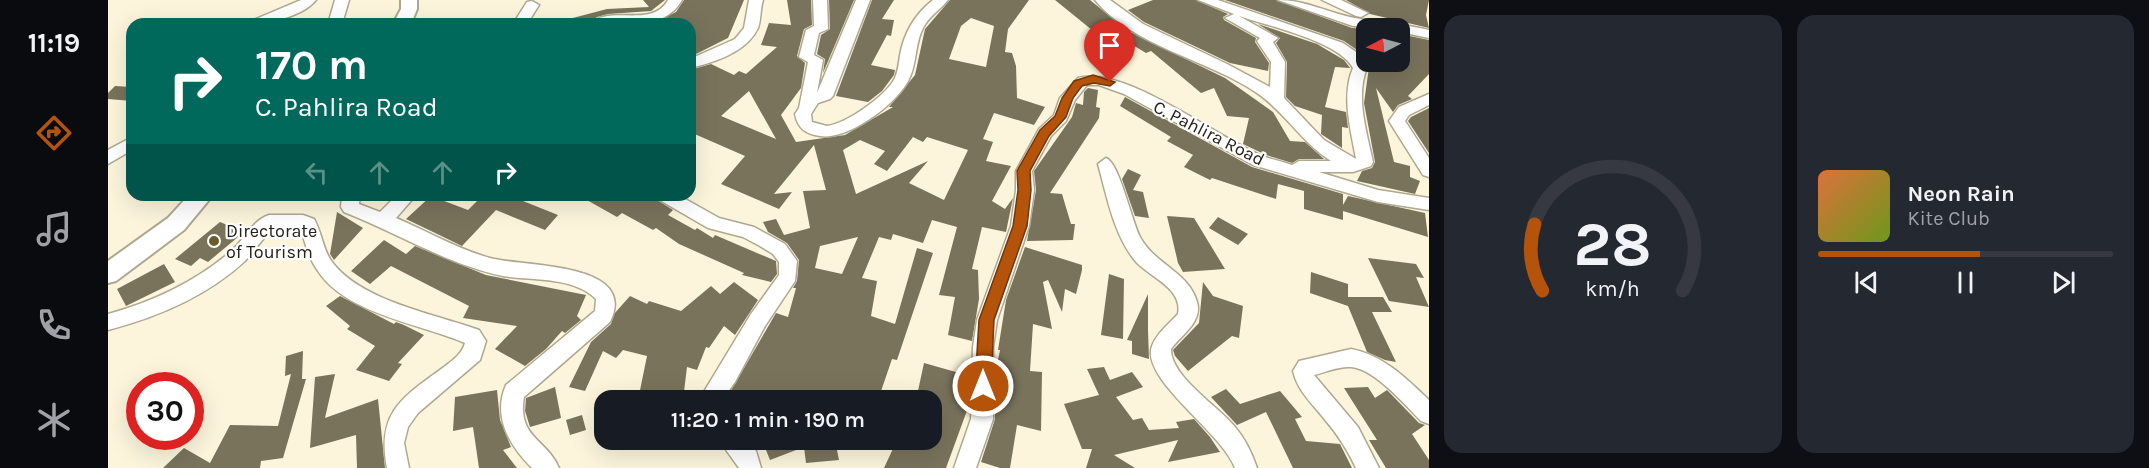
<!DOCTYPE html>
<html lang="en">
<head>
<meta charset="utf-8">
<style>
	body { margin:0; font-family:Karla,sans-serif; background:#242831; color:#f1f3f6; height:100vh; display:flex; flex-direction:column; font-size:22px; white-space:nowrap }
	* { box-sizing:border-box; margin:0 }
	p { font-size:20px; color:#9ea1a6 }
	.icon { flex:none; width:33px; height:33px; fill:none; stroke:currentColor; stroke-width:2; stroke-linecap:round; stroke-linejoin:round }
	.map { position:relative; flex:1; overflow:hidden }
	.sheet { display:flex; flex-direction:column; gap:15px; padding:15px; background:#0d0f14; width:720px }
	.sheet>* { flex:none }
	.top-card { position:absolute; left:18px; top:18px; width:570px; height:183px; border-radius:18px; box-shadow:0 6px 24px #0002; background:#00695c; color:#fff; overflow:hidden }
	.needle { width:39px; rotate:264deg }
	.controls { position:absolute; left:1248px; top:18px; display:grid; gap:12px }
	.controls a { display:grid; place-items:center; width:54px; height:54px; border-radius:12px; background:#171b24; box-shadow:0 6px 24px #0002; font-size:30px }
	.speed { position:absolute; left:18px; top:372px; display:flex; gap:12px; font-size:30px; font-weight:700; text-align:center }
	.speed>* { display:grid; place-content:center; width:78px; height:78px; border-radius:50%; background:#171b24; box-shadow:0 6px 24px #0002; line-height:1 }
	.speed .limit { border:9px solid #d22; background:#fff; color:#111 }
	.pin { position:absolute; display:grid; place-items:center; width:51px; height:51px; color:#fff; margin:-62px -26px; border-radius:50% 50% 50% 0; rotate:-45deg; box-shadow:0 0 6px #0007 }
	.pin .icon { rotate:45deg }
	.me { position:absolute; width:66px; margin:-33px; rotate:0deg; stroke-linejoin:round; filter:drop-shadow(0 0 4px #0008) }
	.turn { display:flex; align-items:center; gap:21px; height:126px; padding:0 30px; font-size:27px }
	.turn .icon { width:78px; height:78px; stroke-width:2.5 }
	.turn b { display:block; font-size:42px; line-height:51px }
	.lanes { display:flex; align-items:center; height:57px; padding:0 30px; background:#0003; justify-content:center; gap:30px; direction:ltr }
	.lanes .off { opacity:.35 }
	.sheet .tile { flex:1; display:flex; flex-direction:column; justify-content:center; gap:9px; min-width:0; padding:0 21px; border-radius:18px; background:#242831 }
	.sheet .dial { align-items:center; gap:0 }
	.dial svg { height:156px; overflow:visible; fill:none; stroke:#363941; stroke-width:7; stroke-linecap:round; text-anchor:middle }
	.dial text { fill:#f1f3f6; stroke:none }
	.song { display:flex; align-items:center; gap:18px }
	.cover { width:72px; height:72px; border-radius:9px; background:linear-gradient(135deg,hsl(20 70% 55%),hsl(80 70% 35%)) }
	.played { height:6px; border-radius:3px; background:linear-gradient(90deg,#b45309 55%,#363941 55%) }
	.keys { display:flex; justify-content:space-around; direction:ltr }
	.sheet .tiles { flex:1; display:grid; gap:15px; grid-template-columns:repeat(2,1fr) }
	.trip { position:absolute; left:486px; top:390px; width:348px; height:60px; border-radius:18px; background:#171b24; box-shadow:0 6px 24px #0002; font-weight:600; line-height:60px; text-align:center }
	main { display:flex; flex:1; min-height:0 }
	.tabs { display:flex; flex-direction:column; width:108px; justify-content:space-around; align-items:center; background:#090b0e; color:#9ea1a6 }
	.tabs .icon { width:42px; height:42px }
	.tabs .current { color:#b45309 }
	.tabs b { font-size:27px; color:#f1f3f6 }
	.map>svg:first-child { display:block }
	.building { fill:#79735c; fill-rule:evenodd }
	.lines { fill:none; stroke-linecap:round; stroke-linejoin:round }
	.minor-casing { stroke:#aea890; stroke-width:3 }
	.tertiary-casing { stroke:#aea890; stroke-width:4 }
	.minor { fill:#fff; fill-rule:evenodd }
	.tertiary { fill:#fff; fill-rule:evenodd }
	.route { fill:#b45309; stroke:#753606; stroke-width:1.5 }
	.poi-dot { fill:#6a5d2a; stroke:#fff; stroke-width:2 }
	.labels { text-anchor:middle; stroke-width:4.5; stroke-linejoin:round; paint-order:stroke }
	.street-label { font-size:18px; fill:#232017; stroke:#fff }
	.poi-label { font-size:18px; fill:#232017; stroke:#fff; text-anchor:start }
</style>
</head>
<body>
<main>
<nav class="tabs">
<b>11:19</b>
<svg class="icon current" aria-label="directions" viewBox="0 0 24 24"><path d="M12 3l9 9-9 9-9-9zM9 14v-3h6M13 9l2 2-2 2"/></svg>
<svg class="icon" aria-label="music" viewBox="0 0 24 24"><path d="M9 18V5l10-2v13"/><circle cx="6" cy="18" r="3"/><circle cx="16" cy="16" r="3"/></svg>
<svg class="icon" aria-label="phone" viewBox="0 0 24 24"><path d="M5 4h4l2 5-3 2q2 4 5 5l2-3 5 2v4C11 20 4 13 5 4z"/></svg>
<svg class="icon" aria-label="climate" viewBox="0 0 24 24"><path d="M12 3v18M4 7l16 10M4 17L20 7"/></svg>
</nav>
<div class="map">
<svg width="1321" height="468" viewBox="0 0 1321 468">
	<rect width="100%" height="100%" fill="#fcf5dc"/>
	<path class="building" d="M 535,0 L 557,0 L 543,11 L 500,14 L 489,17 L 480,24 L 462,24 L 461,19 L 499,9 L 541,7 Z
		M 576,0 L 636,0 L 620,38 L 582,57 L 582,24 L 543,24 L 568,12 Z
		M 679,0 L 703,0 L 704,25 L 696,29 L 689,56 L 697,63 L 693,88 L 673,115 L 688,142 L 737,135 L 785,107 L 781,107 L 807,75 L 817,29 L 842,0 L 921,0 L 900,29 L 897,52 L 904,53 L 908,66 L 909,98 L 937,107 L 926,125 L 886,113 L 875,139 L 885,142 L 878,161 L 903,166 L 884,201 L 897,209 L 905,198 L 898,232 L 874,227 L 864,269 L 870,270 L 871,299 L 864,341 L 840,335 L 847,297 L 831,295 L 849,227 L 824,220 L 815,243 L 785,234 L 783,240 L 771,237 L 754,278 L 769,281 L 763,316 L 787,324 L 809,248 L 825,253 L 789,360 L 784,359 L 770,400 L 618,399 L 668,313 L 680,317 L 688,288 L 685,288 L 689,281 L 691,260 L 679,243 L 660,232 L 655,222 L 668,219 L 676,235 L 702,228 L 695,191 L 718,190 L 706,145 L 666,194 L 684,192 L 671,209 L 613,184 L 637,156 L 582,132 L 582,70 L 603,64 L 626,75 L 631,71 L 638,74 L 669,47 L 653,45 L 661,23 L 683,25 ZM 863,18 L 886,26 L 878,67 L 841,59 L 853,26 ZM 641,91 L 668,139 L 613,116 ZM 805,137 L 815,142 L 819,137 L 860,150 L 836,200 L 801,183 L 820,161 L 748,194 L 735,150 L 752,140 L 777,151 L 766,164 L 779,171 ZM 750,237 L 734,274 L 707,268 L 712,246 Z
		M 721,0 L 746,0 L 715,73 L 717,59 L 709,54 L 713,35 L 722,29 Z
		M 764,0 L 786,0 L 774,19 L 786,20 L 783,36 L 779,35 L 763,65 L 787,70 L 786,75 L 774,91 L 760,102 L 728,96 Z
		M 947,0 L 982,0 L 1020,31 L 1117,78 L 1165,112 L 1182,141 L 1197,142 L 1216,159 L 1191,159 L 1184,163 L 1158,155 L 1135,144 L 1141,118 L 1119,116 L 1106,88 L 1093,93 L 1043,51 L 1038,53 L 995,27 L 984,30 Z
		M 1045,0 L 1088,0 L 1120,14 L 1115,17 L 1116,20 L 1148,38 L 1147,42 L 1161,63 L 1160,71 L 1122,63 L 1036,22 L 1020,10 Z
		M 1117,0 L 1168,0 L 1244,28 L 1258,29 L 1258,62 L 1292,62 L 1292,34 L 1321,40 L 1321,74 L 1300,96 L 1304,99 L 1290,105 L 1285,112 L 1268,88 L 1286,162 L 1302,166 L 1302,177 L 1312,181 L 1307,194 L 1249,181 L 1254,171 L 1264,168 L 1267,162 L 1256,103 L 1261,67 L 1252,52 L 1236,41 Z
		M 1238,0 L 1321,0 L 1318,15 L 1321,28 L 1262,14 Z
		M 1150,24 L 1209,44 L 1236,60 L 1242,68 L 1227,67 L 1217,107 L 1238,112 L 1240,128 L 1234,127 L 1234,148 L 1213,134 L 1214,115 L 1187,106 L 1178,97 L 1179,62 L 1168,43 L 1172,38 Z
		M 7,86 L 24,87 L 24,101 L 0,99 L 0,93 Z
		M 980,88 L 990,90 L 988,107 L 992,108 L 991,118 L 942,193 L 954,194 L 963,224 L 967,224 L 965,240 L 919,241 L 928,190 L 926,171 L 964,117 L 968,103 L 975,105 L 976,92 Z
		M 1017,97 L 1144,167 L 1235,194 L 1235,205 L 1240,196 L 1317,213 L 1320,237 L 1235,211 L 1235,220 L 1196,209 L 1196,191 L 1170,184 L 1168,199 L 1104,178 L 1102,180 L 1076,167 L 1085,155 L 1059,141 L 1063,137 L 1012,106 Z
		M 1321,108 L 1321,153 L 1300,121 L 1303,117 Z
		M 1020,169 L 1033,175 L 1025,190 L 1035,192 L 1041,218 L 1027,216 L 1014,179 Z
		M 375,195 L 400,195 L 450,215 L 437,230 L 388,210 L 354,246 L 298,219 L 323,196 L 360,210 Z
		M 470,195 L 541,195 L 565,210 L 560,215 L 587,230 L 589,228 L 605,238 L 607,235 L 668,261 L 669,274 L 663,282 L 634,275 L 636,273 L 571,244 L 548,228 L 545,230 L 514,213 L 509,217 Z
		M 229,212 L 255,228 L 226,260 L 222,254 Z
		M 1059,216 L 1086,218 L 1117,269 L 1075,272 L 1070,263 Z
		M 1110,217 L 1140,234 L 1130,245 L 1101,228 Z
		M 112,222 L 136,232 L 100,262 L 92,258 L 83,266 L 67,259 Z
		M 276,240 L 298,254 L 307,246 L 378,275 L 478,295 L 469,316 L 473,320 L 457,333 L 454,331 L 438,349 L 417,366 L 387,349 L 409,326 L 355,318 L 361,306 L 283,266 L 262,284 L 243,271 Z
		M 917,247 L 974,265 L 974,270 L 968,294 L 957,289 L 954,312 L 940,280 L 935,282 L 944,329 L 925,324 L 922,371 L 934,372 L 933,431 L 909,425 L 902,468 L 892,468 L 873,462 L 887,419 L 887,375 L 892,350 L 890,350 L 898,300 Z
		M 1260,258 L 1308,264 L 1316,278 L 1308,277 L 1321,307 L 1281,301 Z
		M 56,264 L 67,282 L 18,306 L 9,289 Z
		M 1203,272 L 1240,284 L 1240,297 L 1275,297 L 1284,312 L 1264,312 L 1288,362 L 1277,360 L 1259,352 L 1240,306 L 1202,293 Z
		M 1001,274 L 1016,279 L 1015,339 L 993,335 Z
		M 626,282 L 650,300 L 627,335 L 616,326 L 601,348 L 598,347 L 589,370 L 579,367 L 575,400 L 530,400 L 539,356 L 515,350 L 508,358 L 495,351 L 477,391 L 461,387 L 483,342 L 503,324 L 506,314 L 522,296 L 539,304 L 541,301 L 573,311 L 603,286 L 612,294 Z
		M 1095,282 L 1105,296 L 1135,306 L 1131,338 L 1124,336 L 1080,371 L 1067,356 L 1065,350 L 1091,323 Z
		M 1040,294 L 1040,331 L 1041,359 L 1024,354 L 1024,341 L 1019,340 Z
		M 232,296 L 286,324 L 288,322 L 296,325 L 316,335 L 290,363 L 294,364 L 281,381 L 248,370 L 267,346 L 239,329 L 242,326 L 218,306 Z
		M 195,351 L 194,379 L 198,379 L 175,458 L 153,461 L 152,468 L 55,468 L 76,448 L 102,463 L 122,425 L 170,426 L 183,374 L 177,376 L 178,356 Z
		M 816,363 L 862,376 L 861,405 L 838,468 L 776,468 L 789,440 L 824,440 L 824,400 L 808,400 Z
		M 996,367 L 1002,380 L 1024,372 L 1035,387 L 1008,397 L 1025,420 L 1034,418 L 1041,430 L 1071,428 L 1068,422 L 1086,419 L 1102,437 L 1112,452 L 1060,462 L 1070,440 L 1006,455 L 1027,468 L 978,468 L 984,449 L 974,449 L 956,404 L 991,395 L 979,369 Z
		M 227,374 L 217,418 L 270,399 L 277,468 L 249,468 L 248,435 L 202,448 L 207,377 Z
		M 447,387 L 453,418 L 422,427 L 417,411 L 418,398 Z
		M 1260,387 L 1267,398 L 1279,390 L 1311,423 L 1317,425 L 1304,434 L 1321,460 L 1321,468 L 1278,468 L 1261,440 L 1269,440 L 1236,388 Z
		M 1118,389 L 1132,404 L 1172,391 L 1194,417 L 1187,419 L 1198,441 L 1232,444 L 1244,468 L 1185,468 L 1158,412 L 1129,425 L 1103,397 Z
		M 389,390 L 392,420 L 403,447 L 395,450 L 409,468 L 371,468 L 365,427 L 345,431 L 347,397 Z
		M 474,415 L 478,430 L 462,435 L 458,420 Z
		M 669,440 L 727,440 L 731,460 L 698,463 L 696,447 L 662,460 L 656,445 Z"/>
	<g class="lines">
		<defs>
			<path id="minor" d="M 193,0 L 208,0 C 193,18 158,24 136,24 Z
				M 227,0 L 241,0 L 234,24 L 220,24 Z
				M 560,0 L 574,0 C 557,31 513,24 482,24 C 502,4 544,29 560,0 Z
				M 641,0 L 655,0 C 652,9 653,20 650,28 C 639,52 605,63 582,68 L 582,59 L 627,39 L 636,28 Z
				M 705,0 L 719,0 L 720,29 L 711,33 L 706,55 L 715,60 L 709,93 L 748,0 L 762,0 L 725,96 L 722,99 L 710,103 L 703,114 L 704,122 L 719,126 C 738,124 778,96 787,78 C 790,71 791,63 792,55 C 796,33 807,14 825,0 L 840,0 C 832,10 821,16 815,28 C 807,43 809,61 802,77 C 792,102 740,141 712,136 C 698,134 690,129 687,114 L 691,108 L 700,62 L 691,57 L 698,30 L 706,26 Z
				M 987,0 L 1002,0 L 1035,24 L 1119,64 L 1162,87 L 1163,62 L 1149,41 L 1152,38 L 1117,18 L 1126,14 L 1090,0 L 1110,0 L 1235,43 L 1251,54 L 1259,68 C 1247,97 1259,133 1265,162 L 1263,166 L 1245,172 L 1211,172 L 1270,190 L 1321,198 L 1321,210 L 1270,202 L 1145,165 L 1016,94 L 991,85 L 979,85 L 967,100 L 958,121 L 943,136 L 924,171 L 926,190 L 921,226 L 889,320 L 885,347 L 885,419 L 868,468 L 846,468 L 863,419 L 865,347 L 869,320 L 903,226 L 908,190 L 908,171 L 931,129 L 946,115 L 952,98 L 970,78 C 1018,65 1110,139 1157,157 C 1166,160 1175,162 1184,165 L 1191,161 L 1223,161 C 1194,143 1177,112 1149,93 C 1101,60 1024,46 987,0 ZM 1131,16 C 1160,26 1231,41 1245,68 C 1233,96 1243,131 1248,159 L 1216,140 L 1176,98 L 1177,62 L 1165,42 L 1170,38 Z
				M 1170,0 C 1198,0 1220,13 1247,18 C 1272,23 1296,24 1321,30 L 1321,38 L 1292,32 L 1292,28 L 1245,26 Z
				M 1214,0 L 1233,0 L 1260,13 L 1253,17 L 1248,16 Z
				M 424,1 L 431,5 L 419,24 L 405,24 L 419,2 Z
				M 1321,94 L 1321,105 L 1301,115 L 1297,121 L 1321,158 L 1321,177 L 1315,175 L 1281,121 L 1291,107 Z
				M 24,137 L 24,150 L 0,164 L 0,150 Z
				M 998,158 C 1011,162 1024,222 1032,237 C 1046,264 1081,272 1089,302 C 1095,322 1073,335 1063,349 C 1062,376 1110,406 1127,427 C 1137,439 1144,453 1149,468 L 1127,468 C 1114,432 1032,379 1044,346 C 1049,333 1060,325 1070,314 C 1075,289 1044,278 1029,263 C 1006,237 999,196 990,164 Z
				M 234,195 L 252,195 L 251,204 L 272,212 L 289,195 L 308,195 L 288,218 C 319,231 349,249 382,258 C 414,267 532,261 502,322 L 416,397 C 409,438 439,439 451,468 L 424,468 C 402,446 384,417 398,385 L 487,311 L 488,299 C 465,276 424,281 395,276 C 340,265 288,232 236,212 L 233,207 Z
				M 547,195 L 570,195 L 611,218 L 646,227 L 677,244 L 689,261 L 687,281 L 657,326 L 627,382 L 614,400 L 591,400 L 643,314 L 671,275 L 671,262 L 665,254 L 652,246 L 635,237 L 600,228 L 550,199 Z
				M 161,215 L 195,215 L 206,219 C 214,233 215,250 224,262 C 253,301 327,314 371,330 L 378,341 L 372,360 L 310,413 L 300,427 L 296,443 L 301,468 L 279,468 C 268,412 295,397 336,367 C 345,360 354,354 357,343 C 313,324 238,314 210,271 C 201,259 197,243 193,229 L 165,229 C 154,238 147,251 137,261 C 99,296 50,317 0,330 L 0,314 C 44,302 85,283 121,253 C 135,242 143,221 161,215 Z
				M 1243,349 C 1275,355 1298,378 1321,400 L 1321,424 L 1313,421 C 1297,405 1267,369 1243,367 C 1231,366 1218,372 1206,375 L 1250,427 L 1271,468 L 1248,468 C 1240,451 1230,435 1218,421 C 1205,404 1190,392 1185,371 L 1191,361 Z
				M 611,440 L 637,440 L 648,451 L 653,468 L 631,468 Z"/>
			<path id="tertiary" d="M 293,0 L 309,0 L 309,9 L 303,24 L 285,24 L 293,9 Z
				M 81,195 L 105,195 L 76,230 L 8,281 L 0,283 L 0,261 L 60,218 Z"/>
		</defs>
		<use href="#minor" class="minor-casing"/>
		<use href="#tertiary" class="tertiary-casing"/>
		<use href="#minor" class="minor"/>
		<use href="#tertiary" class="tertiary"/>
	</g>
	<path class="route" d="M 985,75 L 1007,82 L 1002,86 L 986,83 L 974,86 L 965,98 L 958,117 L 941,136 L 922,171 L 923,190 L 919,226 L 886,320 L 883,386 L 880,391 L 875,393 L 869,391 L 867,386 L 871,320 L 905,226 L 910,190 L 909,171 L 932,130 L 947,116 L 954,98 L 966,81 Z"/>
	<circle class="poi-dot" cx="106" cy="241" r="6"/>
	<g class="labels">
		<g class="street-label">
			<text transform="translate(1101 133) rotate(27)" y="6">C. Pahlira Road</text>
		</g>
		<g class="poi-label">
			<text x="118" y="237">Directorate<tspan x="118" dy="21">of Tourism</tspan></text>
		</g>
	</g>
</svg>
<div class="controls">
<a><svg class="needle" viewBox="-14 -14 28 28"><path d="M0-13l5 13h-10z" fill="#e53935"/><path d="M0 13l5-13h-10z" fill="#9ea1a6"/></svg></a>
</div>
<div class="speed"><div class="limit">30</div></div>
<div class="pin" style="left:1002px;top:82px;background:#d93025"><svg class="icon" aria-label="arrive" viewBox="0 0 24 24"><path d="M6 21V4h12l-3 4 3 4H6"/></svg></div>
<svg class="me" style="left:875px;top:386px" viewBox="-20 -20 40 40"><circle r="17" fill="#b45309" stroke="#fff" stroke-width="3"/><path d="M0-11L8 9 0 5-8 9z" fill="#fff"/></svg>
<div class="trip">11:20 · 1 min · 190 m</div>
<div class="top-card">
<div class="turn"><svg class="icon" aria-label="right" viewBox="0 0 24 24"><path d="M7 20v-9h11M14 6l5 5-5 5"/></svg><div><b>170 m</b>C. Pahlira Road</div></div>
<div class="lanes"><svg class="icon off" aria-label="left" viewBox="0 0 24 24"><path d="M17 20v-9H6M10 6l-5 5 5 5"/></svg><svg class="icon off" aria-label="ahead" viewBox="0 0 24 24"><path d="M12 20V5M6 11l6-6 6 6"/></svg><svg class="icon off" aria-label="ahead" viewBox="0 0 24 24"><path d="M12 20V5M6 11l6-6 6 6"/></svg><svg class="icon" aria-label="right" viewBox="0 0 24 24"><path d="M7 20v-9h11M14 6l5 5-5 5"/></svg></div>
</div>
</div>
<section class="sheet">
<div class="tiles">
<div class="tile dial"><svg viewBox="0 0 100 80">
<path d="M14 69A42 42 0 1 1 86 69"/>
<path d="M14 69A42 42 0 0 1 10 35" stroke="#b45309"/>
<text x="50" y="56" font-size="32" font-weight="700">28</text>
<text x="50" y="72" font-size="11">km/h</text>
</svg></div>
<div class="tile">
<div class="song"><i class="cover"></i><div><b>Neon Rain</b><p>Kite Club</p></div></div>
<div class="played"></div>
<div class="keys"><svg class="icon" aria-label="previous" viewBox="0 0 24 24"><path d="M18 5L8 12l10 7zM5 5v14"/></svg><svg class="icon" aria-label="pause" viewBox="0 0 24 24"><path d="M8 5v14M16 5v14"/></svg><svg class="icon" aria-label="next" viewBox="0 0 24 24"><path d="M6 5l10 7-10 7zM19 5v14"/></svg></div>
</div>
</div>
</section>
</main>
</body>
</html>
